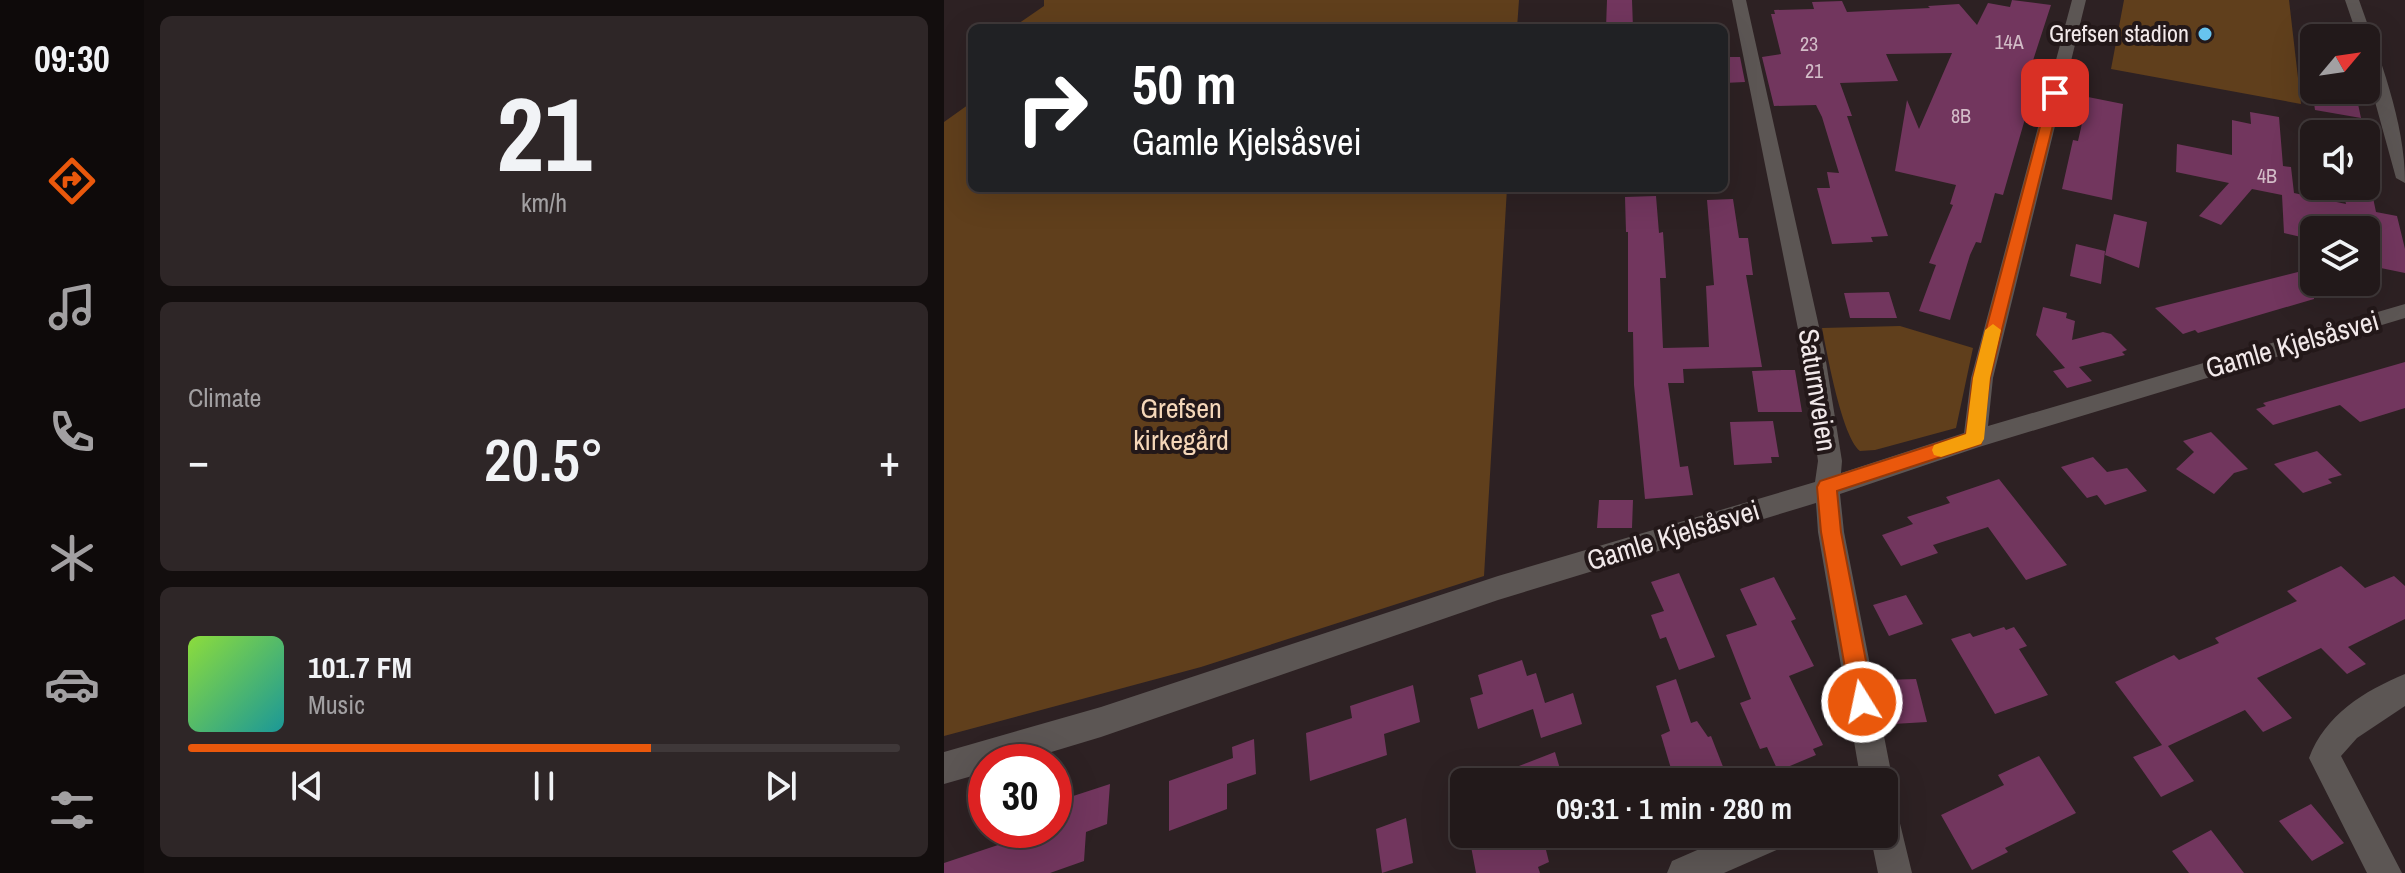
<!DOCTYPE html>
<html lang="en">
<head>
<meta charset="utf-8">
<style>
	body { margin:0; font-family:"Archivo Narrow",sans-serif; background:#2e2627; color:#f1f3f6; height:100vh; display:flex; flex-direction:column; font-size:30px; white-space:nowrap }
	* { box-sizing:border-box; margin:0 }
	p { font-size:26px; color:#a2a0a2 }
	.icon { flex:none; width:44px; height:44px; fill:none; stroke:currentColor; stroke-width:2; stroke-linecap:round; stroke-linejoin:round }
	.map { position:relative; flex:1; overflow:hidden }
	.side { display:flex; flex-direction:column; gap:16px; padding:16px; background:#130e0e; width:800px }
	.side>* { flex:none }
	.top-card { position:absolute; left:24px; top:24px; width:760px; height:168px; border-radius:12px; box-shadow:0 8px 32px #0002,0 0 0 2px #3f3839; background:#202124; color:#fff; overflow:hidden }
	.needle { width:52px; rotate:61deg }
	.controls { position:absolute; left:1356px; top:24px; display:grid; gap:16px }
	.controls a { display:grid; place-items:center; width:80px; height:80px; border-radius:12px; background:#22191a; box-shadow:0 8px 32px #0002,0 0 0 2px #3f3839; font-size:40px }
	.speed { position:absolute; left:24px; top:744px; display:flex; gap:16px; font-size:40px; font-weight:700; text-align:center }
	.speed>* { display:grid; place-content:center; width:104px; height:104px; border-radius:50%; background:#22191a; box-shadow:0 8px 32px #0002,0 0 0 2px #3f3839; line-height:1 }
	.speed .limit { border:12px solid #d22; background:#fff; color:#111 }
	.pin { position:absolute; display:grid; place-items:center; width:68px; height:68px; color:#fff; margin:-34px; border-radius:16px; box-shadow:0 4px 12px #0006 }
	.me { position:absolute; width:88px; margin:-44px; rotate:350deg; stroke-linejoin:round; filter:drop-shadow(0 0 6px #0008) }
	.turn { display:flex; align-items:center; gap:28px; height:168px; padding:0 32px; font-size:36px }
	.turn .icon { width:104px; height:104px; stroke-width:2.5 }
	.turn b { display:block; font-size:56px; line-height:68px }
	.big { font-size:60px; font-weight:600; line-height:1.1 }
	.side .widget { flex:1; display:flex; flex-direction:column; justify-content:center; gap:12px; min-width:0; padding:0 28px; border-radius:12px; background:#2e2627 }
	.side .dial { align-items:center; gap:0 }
	.dial b { font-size:104px; line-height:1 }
	.song { display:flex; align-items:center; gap:24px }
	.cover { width:96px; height:96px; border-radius:12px; background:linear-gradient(135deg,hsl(90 70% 55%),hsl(180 70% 35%)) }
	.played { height:8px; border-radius:4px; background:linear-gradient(90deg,#ea580c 65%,#3f3839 65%) }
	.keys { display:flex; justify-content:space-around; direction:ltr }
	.heat { display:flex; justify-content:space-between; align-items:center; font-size:44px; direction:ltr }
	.trip { position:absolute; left:506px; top:768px; width:448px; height:80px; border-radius:12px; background:#22191a; box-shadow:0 8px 32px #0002,0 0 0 2px #3f3839; font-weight:600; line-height:80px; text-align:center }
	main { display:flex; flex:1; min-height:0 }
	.menu { display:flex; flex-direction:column; width:144px; justify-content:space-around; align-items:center; background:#0e0a0a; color:#a2a0a2 }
	.menu .icon { width:56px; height:56px }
	.menu .on { color:#ea580c }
	.menu b { font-size:36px; color:#f1f3f6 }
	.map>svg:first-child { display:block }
	.green { fill:#603f1c }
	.building { fill:#72365e }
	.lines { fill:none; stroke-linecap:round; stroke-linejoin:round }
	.minor { fill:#5c5654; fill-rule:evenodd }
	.route { fill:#ea580c; stroke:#983908; stroke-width:2 }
	.slow { fill:#f59e0b }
	.poi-dot { fill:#67c4ef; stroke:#231819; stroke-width:3 }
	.labels { text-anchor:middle; stroke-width:8; stroke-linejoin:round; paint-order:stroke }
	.far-number-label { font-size:20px; fill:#d2bcc7 }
	.far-poi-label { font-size:24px; fill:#f2e9ea; stroke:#231819; text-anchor:end }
	.street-label { font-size:28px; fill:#f2e9ea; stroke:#231819 }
	.park-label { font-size:28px; fill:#f5d7b9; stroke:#231819 }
</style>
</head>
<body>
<main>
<nav class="menu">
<b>09:30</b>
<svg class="icon on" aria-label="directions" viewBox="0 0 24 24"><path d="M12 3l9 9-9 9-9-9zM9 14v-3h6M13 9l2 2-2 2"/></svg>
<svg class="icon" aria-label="music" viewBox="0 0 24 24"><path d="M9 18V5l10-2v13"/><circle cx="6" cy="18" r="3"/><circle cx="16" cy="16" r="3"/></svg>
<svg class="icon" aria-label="phone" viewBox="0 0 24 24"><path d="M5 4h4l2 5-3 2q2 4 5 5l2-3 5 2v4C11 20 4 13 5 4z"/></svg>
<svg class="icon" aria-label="climate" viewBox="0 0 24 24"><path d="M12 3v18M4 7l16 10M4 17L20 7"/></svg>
<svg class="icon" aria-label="car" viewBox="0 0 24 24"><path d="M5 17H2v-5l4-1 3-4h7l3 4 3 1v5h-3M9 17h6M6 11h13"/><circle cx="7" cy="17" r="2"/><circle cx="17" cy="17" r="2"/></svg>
<svg class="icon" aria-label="filters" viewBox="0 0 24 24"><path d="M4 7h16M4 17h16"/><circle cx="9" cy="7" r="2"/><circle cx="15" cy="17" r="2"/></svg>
</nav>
<section class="side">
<div class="widget dial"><b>21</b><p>km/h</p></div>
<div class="widget"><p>Climate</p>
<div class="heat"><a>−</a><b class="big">20.5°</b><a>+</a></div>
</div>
<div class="widget">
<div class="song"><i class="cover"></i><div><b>101.7 FM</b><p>Music</p></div></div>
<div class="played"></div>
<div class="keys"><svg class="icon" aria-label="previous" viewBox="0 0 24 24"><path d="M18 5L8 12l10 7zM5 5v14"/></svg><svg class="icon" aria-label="pause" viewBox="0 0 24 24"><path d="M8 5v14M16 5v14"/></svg><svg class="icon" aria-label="next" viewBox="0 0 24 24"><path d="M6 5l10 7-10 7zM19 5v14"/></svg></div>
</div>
</section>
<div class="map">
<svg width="1461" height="873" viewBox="0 0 1461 873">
	<rect width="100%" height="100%" fill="#2d2123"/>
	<path class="green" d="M 100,0 L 575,0 L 573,28 L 68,28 L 100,6 Z
		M 1180,0 L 1345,0 L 1357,104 L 1167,69 Z
		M 28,102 L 28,188 L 563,188 L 540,576 L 257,667 L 0,736 L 0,122 Z
		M 956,326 L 1029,348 L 1012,428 L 931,450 L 916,451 C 898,437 883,353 878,328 Z"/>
	<path class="building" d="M 663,0 L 688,0 L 689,28 L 662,28 Z
		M 1068,0 L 1107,5 L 1082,82 L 1099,85 L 1090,113 L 1083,112 L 1059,195 L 1051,193 L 1037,243 L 1032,242 L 1026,255 L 1006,320 L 975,311 L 992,265 L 985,263 L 1009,205 L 1006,204 L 1012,185 L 951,171 L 963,100 L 975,129 L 1008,53 L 942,54 L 954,81 L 896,83 L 908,116 L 903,116 L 944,236 L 927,237 L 929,242 L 888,244 L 873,188 L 886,188 L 883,172 L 895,173 L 878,117 L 872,105 L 830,106 L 818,57 L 837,54 L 827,14 L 831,14 L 830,10 L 870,9 L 868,2 L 898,1 L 903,12 L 986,8 L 984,6 L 1015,4 L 1033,25 L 1044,3 L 1066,7 Z
		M 780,57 L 796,57 L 801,82 L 780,83 Z
		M 1368,90 L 1411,90 L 1417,118 L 1371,110 Z
		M 1144,97 L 1179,104 L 1168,200 L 1118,189 L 1129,140 L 1134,141 Z
		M 1306,112 L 1335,117 L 1339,166 L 1347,167 L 1350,193 L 1402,204 L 1398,187 L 1428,193 L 1432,212 L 1453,216 L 1461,249 L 1461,273 L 1422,265 L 1422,230 L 1370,230 L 1370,240 L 1340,233 L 1338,195 L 1308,189 L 1277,225 L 1255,216 L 1285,183 L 1232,172 L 1233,144 L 1288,155 L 1288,120 L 1307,124 Z
		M 712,196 L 715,233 L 719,232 L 722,278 L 716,278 L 719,348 L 765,347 L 762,286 L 770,285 L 763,200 L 789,199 L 795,238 L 804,238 L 809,275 L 802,275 L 818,367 L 739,369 L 740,383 L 724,383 L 736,467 L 744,466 L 749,495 L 701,499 L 690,385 L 689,332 L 684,332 L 684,232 L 682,232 L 681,197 Z
		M 1170,214 L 1203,222 L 1195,268 L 1161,255 Z
		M 1132,244 L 1161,251 L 1157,284 L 1126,276 Z
		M 1370,268 L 1370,299 L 1254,333 L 1251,330 L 1239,334 L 1211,308 Z
		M 945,292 L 953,318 L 906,318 L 900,293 Z
		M 1099,307 L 1123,313 L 1122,318 L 1131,321 L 1128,340 L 1159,332 L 1167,334 L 1183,350 L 1178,352 L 1181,355 L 1135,367 L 1148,381 L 1123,388 L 1109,371 L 1121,368 L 1092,335 Z
		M 1461,362 L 1461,408 L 1416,422 L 1396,405 L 1329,425 L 1312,409 L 1322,406 L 1319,403 Z
		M 838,370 L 851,370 L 858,412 L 814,412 L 808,371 Z
		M 829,421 L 835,457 L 827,457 L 828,463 L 790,465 L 786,422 Z
		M 1267,432 L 1304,469 L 1290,473 L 1270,494 L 1232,469 L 1250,452 L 1239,441 Z
		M 1373,451 L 1398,475 L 1384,479 L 1388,483 L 1359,493 L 1330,464 Z
		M 1149,457 L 1163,472 L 1183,468 L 1203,491 L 1161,505 L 1153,495 L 1143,498 L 1117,467 Z
		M 1055,479 L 1123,565 L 1082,580 L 1044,527 L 989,545 L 994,553 L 957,566 L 938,535 L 969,524 L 963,517 L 1006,503 L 1002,497 Z
		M 655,500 L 689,500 L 688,528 L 653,528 Z
		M 1397,566 L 1421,588 L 1450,576 L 1461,586 L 1461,619 L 1404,647 L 1422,664 L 1403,674 L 1377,648 L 1313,678 L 1348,718 L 1319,732 L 1301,710 L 1224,746 L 1250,781 L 1217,797 L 1189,757 L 1218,745 L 1171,682 L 1230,655 L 1235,660 L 1275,643 L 1271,638 L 1353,601 L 1343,591 Z
		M 735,573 L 771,657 L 735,670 L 722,637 L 716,639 L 707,615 L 720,611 L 707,582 Z
		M 830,577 L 852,619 L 847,621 L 870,666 L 845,676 L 879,745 L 869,749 L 872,755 L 834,771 L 823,747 L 816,749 L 796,703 L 807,699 L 782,635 L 813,625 L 796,589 Z
		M 962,595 L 979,624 L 945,636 L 929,605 Z
		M 1060,627 L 1062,630 L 1070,627 L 1083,646 L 1075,649 L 1104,695 L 1051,714 L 1007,639 L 1026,633 L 1029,637 Z
		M 578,660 L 583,676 L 592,673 L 601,703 L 629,693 L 638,724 L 597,738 L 589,709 L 534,729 L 526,698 L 539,694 L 534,675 Z
		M 732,679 L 747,723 L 753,721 L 764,737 L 767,736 L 785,782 L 731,782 L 717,735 L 726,731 L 712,686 Z
		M 972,679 L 983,722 L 949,724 L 939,680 Z
		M 469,685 L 476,722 L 440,734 L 443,755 L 366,781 L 362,733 L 408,718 L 406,706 Z
		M 310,739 L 312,774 L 283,784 L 283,809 L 225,831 L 225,781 L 289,758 L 288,747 Z
		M 611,752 L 620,782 L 539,782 L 539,780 Z
		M 1095,756 L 1132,813 L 1061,848 L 1064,852 L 1028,870 L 997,815 L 1060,785 L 1054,775 Z
		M 166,784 L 163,824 L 142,832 L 140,861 L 106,873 L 0,873 L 0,863 L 63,842 L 63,837 L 84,830 L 110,830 L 110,821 L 118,818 L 120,799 Z
		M 1367,804 L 1400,843 L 1368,861 L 1335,821 Z
		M 462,818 L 469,863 L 438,873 L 432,829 Z
		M 1267,830 L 1300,873 L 1245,873 L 1228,851 Z
		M 544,834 L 598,834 L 605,862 L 594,867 L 596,873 L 532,873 L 526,841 Z"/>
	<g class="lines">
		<path class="minor" d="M 788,0 L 802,0 L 880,349 L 898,461 L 897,473 L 1020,433 L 1027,378 L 1128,0 L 1142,0 L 1049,378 L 1044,426 L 1461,304 L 1461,318 L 1035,447 L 896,494 L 900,532 L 949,782 L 944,793 L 940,795 L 940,782 L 917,782 L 874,532 L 872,503 L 554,600 L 157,737 L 74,762 L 42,762 L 42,772 L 0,784 L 0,752 L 157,707 L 554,576 L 871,482 L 874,461 L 858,349 Z
			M 1401,0 L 1415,0 C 1435,57 1461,121 1461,183 L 1452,178 L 1422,69 L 1422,38 L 1414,38 Z
			M 1461,674 L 1461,706 L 1413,738 L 1397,756 L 1458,873 L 1423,873 L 1365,758 C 1381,715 1420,691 1461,674 Z
			M 940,802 L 952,807 L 968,873 L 934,873 L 926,834 L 940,834 Z
			M 790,834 L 847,834 L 842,846 L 780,873 L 723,873 L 728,861 Z"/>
	</g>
	<path class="route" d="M 1111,89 L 1117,93 L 1046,378 L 1037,444 L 893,491 L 897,532 L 930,702 L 926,710 L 918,714 L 910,710 L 907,702 L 877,532 L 873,487 L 876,481 L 1022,434 L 1029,378 L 1105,93 Z"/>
	<path class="slow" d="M 1049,324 L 1057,330 L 1046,378 L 1040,439 L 1037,444 L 997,457 L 990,455 L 988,450 L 990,445 L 1022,434 L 1029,378 L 1041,330 Z"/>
	<circle class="poi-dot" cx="1261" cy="34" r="8"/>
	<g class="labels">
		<g class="far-number-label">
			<text x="1065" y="49">14A</text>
			<text x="865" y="51">23</text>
			<text x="870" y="78">21</text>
			<text x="1017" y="123">8B</text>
			<text x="1323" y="183">4B</text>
		</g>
		<g class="far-poi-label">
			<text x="1245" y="42">Grefsen stadion</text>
		</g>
		<g class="street-label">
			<text transform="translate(1348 344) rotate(-16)" y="10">Gamle Kjelsåsvei</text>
			<text transform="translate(874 390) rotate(81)" y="10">Saturnveien</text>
			<text transform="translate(729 535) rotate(-17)" y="10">Gamle Kjelsåsvei</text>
		</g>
		<g class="park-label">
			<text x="237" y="418">Grefsen<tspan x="237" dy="32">kirkegård</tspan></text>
		</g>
	</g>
</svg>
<div class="controls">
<a><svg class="needle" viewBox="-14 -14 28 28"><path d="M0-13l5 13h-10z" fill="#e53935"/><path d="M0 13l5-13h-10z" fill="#a2a0a2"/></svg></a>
<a><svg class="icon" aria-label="sound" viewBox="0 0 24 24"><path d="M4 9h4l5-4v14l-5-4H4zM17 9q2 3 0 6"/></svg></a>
<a><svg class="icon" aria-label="layers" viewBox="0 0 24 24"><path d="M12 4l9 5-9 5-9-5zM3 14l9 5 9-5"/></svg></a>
</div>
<div class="speed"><div class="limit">30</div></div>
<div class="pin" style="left:1111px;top:93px;background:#d93025"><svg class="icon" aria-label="arrive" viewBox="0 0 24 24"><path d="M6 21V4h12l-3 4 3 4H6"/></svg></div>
<svg class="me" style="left:918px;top:702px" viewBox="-20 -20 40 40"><circle r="17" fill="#ea580c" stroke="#fff" stroke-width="3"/><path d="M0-11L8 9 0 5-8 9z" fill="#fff"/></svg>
<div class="trip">09:31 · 1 min · 280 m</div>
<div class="top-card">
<div class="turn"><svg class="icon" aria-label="right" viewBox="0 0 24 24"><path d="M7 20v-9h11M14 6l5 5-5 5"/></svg><div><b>50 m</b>Gamle Kjelsåsvei</div></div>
</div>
</div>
</main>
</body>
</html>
